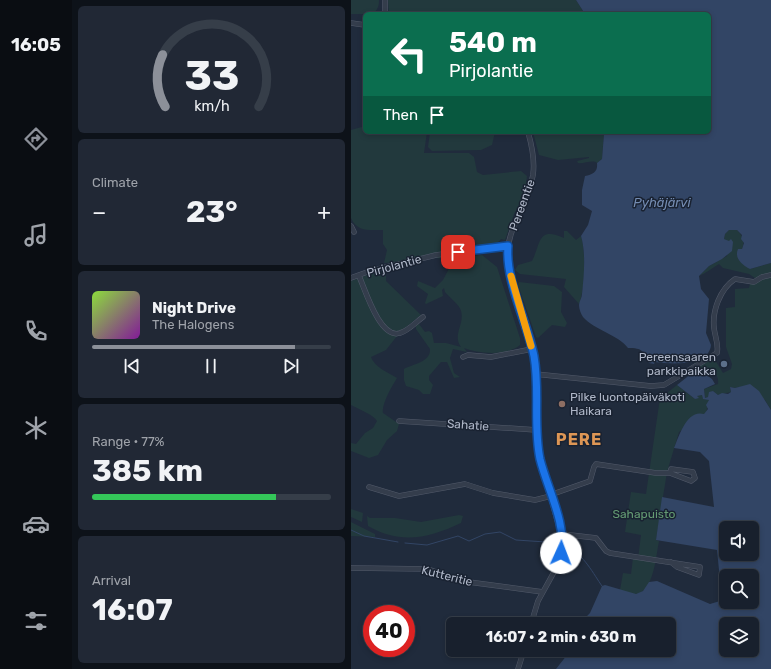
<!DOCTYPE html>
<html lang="en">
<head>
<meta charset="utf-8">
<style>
	body { margin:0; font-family:Rubik,sans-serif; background:#212835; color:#f1f3f6; height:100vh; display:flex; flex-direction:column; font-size:15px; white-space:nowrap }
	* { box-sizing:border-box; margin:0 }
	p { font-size:13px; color:#9fa3aa }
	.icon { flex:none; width:22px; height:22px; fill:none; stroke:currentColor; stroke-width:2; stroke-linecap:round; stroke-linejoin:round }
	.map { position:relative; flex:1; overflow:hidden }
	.details { display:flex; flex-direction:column; gap:6px; padding:6px; background:#0d1219; width:279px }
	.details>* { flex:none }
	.banner { position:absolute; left:12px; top:12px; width:348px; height:122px; border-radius:6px; box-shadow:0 2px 6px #0003,0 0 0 1px #363e49; background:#0b6e4f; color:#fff; overflow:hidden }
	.controls { position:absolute; left:368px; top:521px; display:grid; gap:8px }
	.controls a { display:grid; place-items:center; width:40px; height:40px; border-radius:6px; background:#18202d; box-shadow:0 2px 6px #0003,0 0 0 1px #363e49; font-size:20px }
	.speed { position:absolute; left:12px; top:605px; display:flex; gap:8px; font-size:20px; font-weight:700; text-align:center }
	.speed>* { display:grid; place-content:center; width:52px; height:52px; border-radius:50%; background:#18202d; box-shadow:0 2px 6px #0003,0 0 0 1px #363e49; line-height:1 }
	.speed .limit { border:6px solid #d22; background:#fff; color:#111 }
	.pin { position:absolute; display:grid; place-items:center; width:34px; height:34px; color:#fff; margin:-17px; border-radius:8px; box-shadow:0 2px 6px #0006 }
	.me { position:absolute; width:44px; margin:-22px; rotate:2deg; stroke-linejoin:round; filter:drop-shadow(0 0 3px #0008) }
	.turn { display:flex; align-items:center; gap:14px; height:84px; padding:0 20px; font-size:18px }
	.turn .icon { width:52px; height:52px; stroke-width:2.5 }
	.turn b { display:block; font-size:28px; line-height:34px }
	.then { display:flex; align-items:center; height:38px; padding:0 20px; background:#0003; gap:8px; font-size:15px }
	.big { font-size:30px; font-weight:700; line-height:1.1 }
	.details .widget { flex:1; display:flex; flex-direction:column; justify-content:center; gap:6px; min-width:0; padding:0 14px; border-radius:6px; background:#212835 }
	.details .dial { align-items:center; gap:0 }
	.dial svg { height:104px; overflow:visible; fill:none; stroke:#363e49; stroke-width:7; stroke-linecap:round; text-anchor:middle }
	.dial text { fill:#f1f3f6; stroke:none }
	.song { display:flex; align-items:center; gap:12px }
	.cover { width:48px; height:48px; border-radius:6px; background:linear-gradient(135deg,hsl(90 70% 55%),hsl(290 70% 35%)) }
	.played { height:4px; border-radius:2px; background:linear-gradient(90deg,#8c9099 85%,#363e49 85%) }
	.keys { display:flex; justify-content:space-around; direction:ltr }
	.heat { display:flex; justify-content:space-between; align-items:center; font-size:22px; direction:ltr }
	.charge { height:6px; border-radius:3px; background:linear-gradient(90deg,#34c759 77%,#363e49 0) }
	.trip { position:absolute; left:95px; top:617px; width:230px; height:40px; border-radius:6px; background:#18202d; box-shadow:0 2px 6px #0003,0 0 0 1px #363e49; font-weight:700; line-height:40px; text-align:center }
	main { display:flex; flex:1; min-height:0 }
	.menu { display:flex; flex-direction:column; width:72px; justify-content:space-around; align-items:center; background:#0a0d12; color:#9fa3aa }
	.menu .icon { width:28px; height:28px }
	.menu .current { color:#8c9099 }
	.menu b { font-size:18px; color:#f1f3f6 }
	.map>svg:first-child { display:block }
	.green { fill:#22393d }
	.water { fill:#324565; fill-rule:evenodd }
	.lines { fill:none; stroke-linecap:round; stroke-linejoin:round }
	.stream { stroke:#324565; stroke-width:1 }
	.minor-casing { stroke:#525a6a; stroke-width:5.5 }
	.minor { stroke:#343d4c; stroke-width:4.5 }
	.route-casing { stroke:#114b97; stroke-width:10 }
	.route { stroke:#1a73e8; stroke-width:7 }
	.slow { stroke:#f59e0b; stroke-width:7 }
	.service-dot { fill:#5c6f8a; stroke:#192231; stroke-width:1.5 }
	.education-dot { fill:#8d6e63; stroke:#192231; stroke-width:1.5 }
	.labels { text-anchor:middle; stroke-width:3; stroke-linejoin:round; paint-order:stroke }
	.street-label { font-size:12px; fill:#afb7c8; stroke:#192231 }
	.poi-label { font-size:12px; fill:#afb7c8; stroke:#192231; text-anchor:end }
	.park-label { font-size:12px; fill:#649b73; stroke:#192231 }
	.water-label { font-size:13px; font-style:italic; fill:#748cb2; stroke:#192231 }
	.district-label { font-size:16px; font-weight:bold; letter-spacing:1px; fill:#dd9655; stroke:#192231 }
</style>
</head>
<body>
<main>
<nav class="menu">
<b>16:05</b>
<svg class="icon current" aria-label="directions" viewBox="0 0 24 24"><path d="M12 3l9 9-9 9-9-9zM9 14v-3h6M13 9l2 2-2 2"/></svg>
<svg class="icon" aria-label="music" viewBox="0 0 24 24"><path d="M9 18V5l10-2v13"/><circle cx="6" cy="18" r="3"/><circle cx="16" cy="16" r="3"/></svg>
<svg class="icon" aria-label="phone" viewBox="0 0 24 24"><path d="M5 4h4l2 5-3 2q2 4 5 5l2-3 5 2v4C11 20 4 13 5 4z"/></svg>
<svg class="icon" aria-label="climate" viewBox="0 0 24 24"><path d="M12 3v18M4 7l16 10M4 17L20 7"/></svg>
<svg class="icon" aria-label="car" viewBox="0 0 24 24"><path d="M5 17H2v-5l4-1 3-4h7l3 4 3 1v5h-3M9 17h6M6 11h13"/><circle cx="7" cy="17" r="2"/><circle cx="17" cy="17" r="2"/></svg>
<svg class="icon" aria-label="filters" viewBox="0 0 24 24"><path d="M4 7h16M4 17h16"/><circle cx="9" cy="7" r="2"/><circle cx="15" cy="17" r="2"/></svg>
</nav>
<section class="details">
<div class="widget dial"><svg viewBox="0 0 100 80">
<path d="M14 69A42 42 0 1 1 86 69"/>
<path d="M14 69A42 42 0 0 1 12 29" stroke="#8c9099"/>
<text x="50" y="56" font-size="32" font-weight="700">33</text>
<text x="50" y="72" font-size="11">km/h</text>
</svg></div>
<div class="widget"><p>Climate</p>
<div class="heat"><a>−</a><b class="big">23°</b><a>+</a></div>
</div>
<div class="widget">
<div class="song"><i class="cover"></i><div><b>Night Drive</b><p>The Halogens</p></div></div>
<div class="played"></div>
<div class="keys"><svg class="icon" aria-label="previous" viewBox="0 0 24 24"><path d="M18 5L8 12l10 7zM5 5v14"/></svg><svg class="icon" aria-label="pause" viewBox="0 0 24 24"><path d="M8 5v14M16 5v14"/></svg><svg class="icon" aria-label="next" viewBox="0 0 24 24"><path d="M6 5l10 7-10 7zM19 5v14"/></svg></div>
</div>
<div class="widget"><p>Range · 77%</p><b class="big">385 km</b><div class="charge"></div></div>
<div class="widget"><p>Arrival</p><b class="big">16:07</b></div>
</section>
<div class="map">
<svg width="420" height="669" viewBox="0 0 420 669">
	<rect width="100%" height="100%" fill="#202b3c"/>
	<path class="green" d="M 0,0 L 28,0 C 28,6 27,10 21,14 L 0,14 Z
		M 37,0 L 225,0 L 234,14 L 38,14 Z
		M 14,126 L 14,132 L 76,132 L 73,153 L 118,153 L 123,157 L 126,172 L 132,175 L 170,171 L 176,176 L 174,193 L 163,214 L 154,240 L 150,239 C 142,250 120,248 107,249 L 105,255 L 109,258 L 113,255 L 120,255 L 118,258 L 123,256 L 131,255 L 146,267 L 169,338 L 169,345 C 156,356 128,354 113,348 L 116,352 L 102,349 L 99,358 L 103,373 L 109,377 L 103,378 L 96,362 L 90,362 L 78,376 L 78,380 L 82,385 L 79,394 L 72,394 L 68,390 L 55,386 L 53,380 L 53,369 C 62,364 80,362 79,349 L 65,329 L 65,326 L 68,324 L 74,332 L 78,331 L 81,333 L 83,343 L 95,343 L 110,347 C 101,335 114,324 110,311 C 109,305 98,297 94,292 L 93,288 L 91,290 L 92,296 L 75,304 L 74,303 L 77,294 L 66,286 L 67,281 L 84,288 L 92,280 L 101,263 L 99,259 L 84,258 L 79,254 L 48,262 L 33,263 L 36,250 L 32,244 L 32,230 C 18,230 6,232 0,218 L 0,130 Z
		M 79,132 L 144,132 L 141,145 L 130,150 L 81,151 L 77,147 Z
		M 182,132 L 200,134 L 248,132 L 253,134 L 251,159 L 246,163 C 242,159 233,164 227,163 L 226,161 L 238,158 L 238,157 L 207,160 L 188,155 Z
		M 378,230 L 386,230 C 392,236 394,241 391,249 L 387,249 L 387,259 L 399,269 L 420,263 L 420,410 L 414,400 L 399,385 L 384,388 L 379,387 L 380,392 L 367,395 L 362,391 L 357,397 L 354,398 L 353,389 L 367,384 C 368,376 364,373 357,370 L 347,373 L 343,362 L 354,356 L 364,360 L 372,373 L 380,369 L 381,364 L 375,347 L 375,308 L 384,307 L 384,289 L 398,288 L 399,284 L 413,279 L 404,278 L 398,274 L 372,268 L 368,264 C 361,268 355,273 348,276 L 358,266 L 376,256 L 378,242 L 373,239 L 374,234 Z
		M 213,231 L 216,231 L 225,240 L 230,236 C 235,251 234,290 228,304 L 213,287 L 215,279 L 169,274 L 164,270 L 167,265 L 181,261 C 190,244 186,226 213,238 Z
		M 30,270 L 35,271 L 35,281 L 70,315 L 50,331 L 35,350 L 20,357 C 23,367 38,373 46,378 C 41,386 30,405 32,413 L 48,424 L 46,431 L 36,440 L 27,455 L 18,458 L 0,451 L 0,443 L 5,444 L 14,433 L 22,428 L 26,421 C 23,415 7,409 0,405 L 0,281 Z
		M 168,282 L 203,286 L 211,292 L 210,312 L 216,323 L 214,327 L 201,325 L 187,338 L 185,337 L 167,285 Z
		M 326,385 L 344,399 L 346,396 L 351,395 L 352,398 L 358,400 L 355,413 L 328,432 L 316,472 L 305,540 L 308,541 C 305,555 303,593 284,594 C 279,594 273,592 269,590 L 272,573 L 280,574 L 282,558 L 287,559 L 290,535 L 274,532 L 280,492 L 295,494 L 310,391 L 316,393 Z
		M 0,509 L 12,513 L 11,522 L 0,517 Z
		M 108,515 L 112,516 L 110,523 C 78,538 50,545 17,526 L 16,516 L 19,518 L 44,518 L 70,522 Z
		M 0,522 L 24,534 L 24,537 L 0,536 Z"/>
	<path class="water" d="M 225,0 L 420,0 L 420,263 L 399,269 C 391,265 383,258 387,249 L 391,249 L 393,243 L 390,239 L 391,235 L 386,230 L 378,230 L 374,234 L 373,239 L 378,241 L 380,239 L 382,242 L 381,251 L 371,259 L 358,266 L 348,276 L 350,289 L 358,299 L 355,333 L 360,345 C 358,367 319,364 304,362 L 303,364 L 298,363 C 292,351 292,348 277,348 C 268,335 243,330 232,317 C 230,314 228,309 228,305 C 228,301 231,298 231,294 C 233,275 235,253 230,236 L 237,225 L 241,211 L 231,205 L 231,190 L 234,176 C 242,174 247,172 246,163 L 251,159 L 253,134 L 255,132 L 358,132 L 358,14 L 234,14 Z
		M 345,370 L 348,375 L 354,374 L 361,379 L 364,384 L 353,389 L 354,398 L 357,397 L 358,392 L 362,391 L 367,395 L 371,393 L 377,394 L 380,392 L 379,387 L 384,388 L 399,384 L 408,391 L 420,410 L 420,669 L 205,669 L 216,655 L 214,650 L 318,650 L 318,624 L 228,624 L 239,613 L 251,586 L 254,585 L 285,594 L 292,591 L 298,582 L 306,581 L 359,604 L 369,601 L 369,580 L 366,550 L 305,540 L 311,497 L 363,507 L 358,461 L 349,452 L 323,448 C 328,436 336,409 353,414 L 357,409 L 355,405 L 358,400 L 352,399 L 351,395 L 346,396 L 348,398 L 344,399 L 326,385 ZM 375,528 L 401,528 L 401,554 L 375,554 ZM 375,576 L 401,576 L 401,602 L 375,602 ZM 375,624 L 401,624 L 401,650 L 375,650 Z"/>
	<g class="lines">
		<path class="stream" d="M 0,530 L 13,536 L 47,542
			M 54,543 L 76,545 L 107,536 L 118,541 L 134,534 L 149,532 L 165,540 L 195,542 L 202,544
			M 218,549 C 232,553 243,575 251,586"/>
		<defs>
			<path id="minor" d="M 34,0 L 34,14
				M 0,23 L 14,25
				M 177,132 C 181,146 184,161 182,175 C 177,204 155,229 156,260 L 183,356 L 188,454 L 211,538 L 208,563 L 187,601 L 180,624
				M 0,226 L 3,232
				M 8,276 C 14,289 29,340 49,333 C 57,331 65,322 72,317
				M 0,278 L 19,271 L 85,255 L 157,246
				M 112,357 L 117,355 L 140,357 L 181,349
				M 184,374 L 300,386 L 313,385 L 366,353 C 368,345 364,337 363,328 C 361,311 369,289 384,279 L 403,282 L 411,277 L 420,275
				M 48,421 L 186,430
				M 18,487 L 48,496 L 114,484 L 142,493 L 184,500 L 200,496
				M 199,495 L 239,481 L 243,467 L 245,464 L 305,473 L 319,473 L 340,481 L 344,478 L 342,472 L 320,469 L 319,473
				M 211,534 L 245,538 L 255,551 L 259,553 L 349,567 L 348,575 L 326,567 L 320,562
				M 0,568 L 77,569 L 110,581 L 192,592
				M 167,669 L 173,650"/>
		</defs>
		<use href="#minor" class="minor-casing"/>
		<use href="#minor" class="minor"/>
	</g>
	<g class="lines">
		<defs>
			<path id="route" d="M 107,252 L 157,246 C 154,280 176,322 183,356 C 189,390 182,425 189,459 C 196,488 216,524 210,553"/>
		</defs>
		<use href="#route" class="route-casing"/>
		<use href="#route" class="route"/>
		<path class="slow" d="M 160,276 L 180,346"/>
	</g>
	<circle class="service-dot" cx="373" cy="364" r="4"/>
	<circle class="education-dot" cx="211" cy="404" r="4"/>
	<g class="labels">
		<g class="street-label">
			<text transform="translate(171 205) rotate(-70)" y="4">Pereentie</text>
			<text transform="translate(43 266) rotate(-15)" y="4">Pirjolantie</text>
			<text transform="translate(117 425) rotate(4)" y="4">Sahatie</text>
			<text transform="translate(96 576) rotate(14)" y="4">Kutteritie</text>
		</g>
		<g class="poi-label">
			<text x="365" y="361">Pereensaaren<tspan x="365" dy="14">parkkipaikka</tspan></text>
			<text x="219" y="401" text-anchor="start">Pilke luontopäiväkoti<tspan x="219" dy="14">Haikara</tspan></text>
		</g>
		<g class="park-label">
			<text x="293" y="518">Sahapuisto</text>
		</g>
		<g class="water-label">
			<text x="311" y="207">Pyhäjärvi</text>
		</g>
		<g class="district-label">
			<text x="228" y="445">PERE</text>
		</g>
	</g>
</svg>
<div class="controls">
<a><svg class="icon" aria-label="sound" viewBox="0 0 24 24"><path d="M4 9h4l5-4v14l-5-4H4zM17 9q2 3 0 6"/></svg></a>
<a><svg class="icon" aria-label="search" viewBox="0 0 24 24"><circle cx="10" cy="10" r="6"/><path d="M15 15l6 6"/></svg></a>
<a><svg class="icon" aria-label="layers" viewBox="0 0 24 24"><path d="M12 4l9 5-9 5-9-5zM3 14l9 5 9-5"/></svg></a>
</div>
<div class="speed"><div class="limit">40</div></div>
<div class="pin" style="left:107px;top:252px;background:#d93025"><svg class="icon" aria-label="arrive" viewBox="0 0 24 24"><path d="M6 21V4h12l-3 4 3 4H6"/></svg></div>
<svg class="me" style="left:210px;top:553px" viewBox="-20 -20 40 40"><circle r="19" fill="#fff"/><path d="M0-13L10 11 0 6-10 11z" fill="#1a73e8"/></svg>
<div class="trip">16:07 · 2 min · 630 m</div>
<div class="banner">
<div class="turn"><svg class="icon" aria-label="left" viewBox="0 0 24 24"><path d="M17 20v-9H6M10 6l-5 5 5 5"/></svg><div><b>540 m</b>Pirjolantie</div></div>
<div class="then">Then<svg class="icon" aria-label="arrive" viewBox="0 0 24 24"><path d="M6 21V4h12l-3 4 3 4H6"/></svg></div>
</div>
</div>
</main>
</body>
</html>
